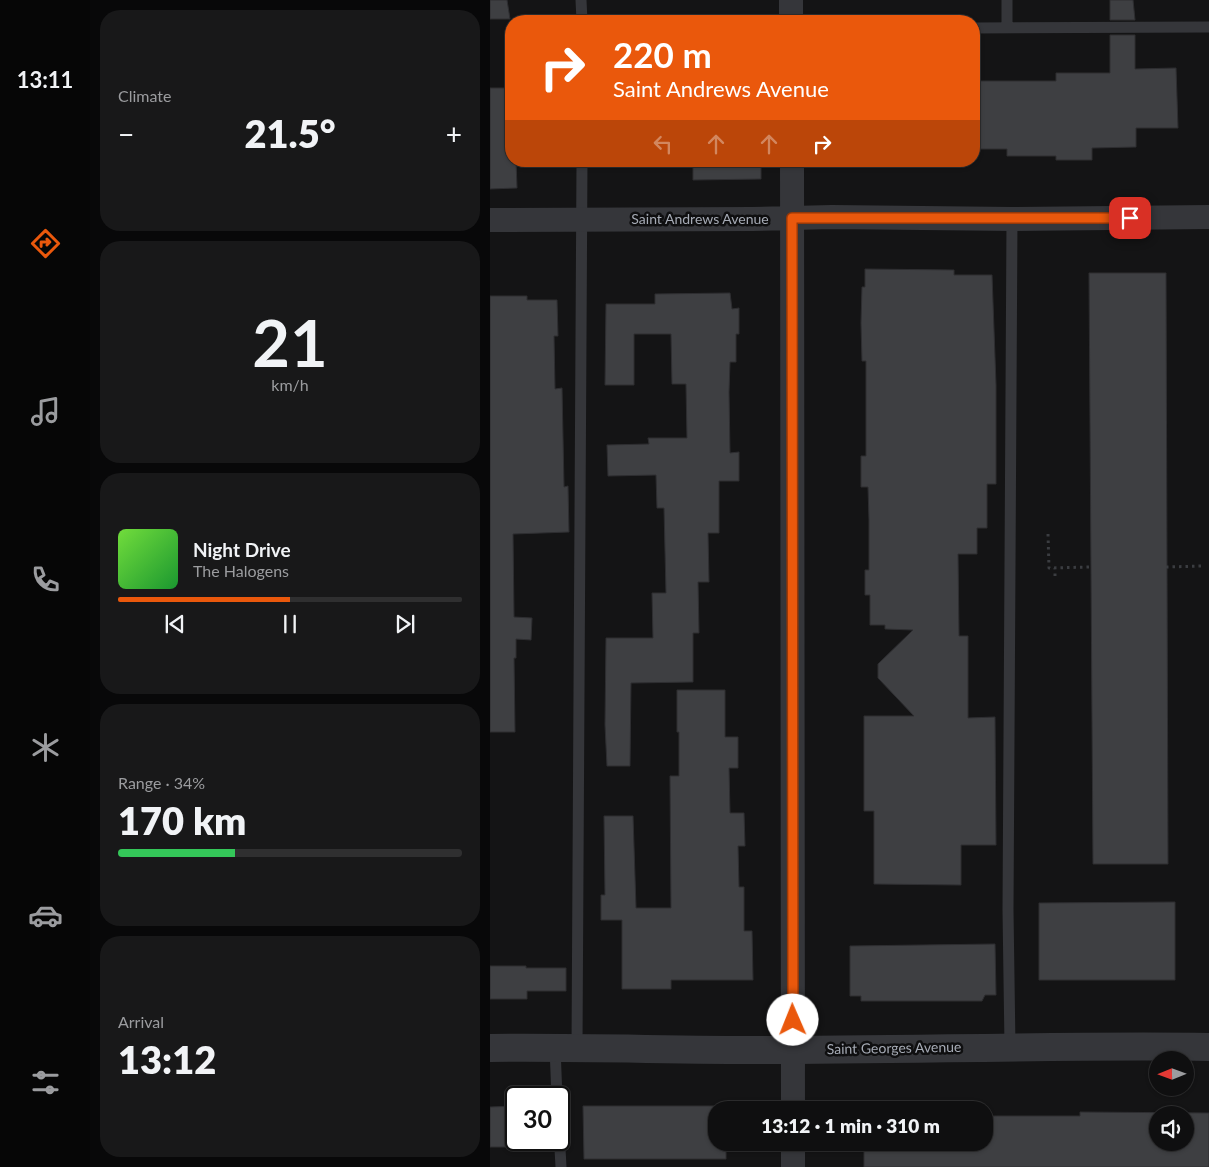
<!DOCTYPE html>
<html lang="en">
<head>
<meta charset="utf-8">
<style>
	body { margin:0; font-family:Lato,sans-serif; background:#181819; color:#f1f3f6; height:100vh; display:flex; flex-direction:column; font-size:19px; white-space:nowrap }
	* { box-sizing:border-box; margin:0 }
	p { font-size:16px; color:#9b9c9f }
	.icon { flex:none; width:28px; height:28px; fill:none; stroke:currentColor; stroke-width:2; stroke-linecap:round; stroke-linejoin:round }
	.map { position:relative; flex:1; overflow:hidden }
	.panel { display:flex; flex-direction:column; gap:10px; padding:10px; background:#080809; width:400px }
	.panel>* { flex:none }
	.hud { position:absolute; left:15px; top:15px; width:475px; height:152px; border-radius:20px; box-shadow:0 1px 4px #0004,0 0 0 1px #2f2f30; background:#ea580c; color:#fff; overflow:hidden }
	.needle { width:32px; rotate:269deg }
	.buttons { position:absolute; left:659px; top:1051px; display:grid; gap:10px }
	.buttons a { display:grid; place-items:center; width:45px; height:45px; border-radius:50%; background:#0f0f10; box-shadow:0 1px 4px #0004,0 0 0 1px #2f2f30; font-size:25px }
	.speed { position:absolute; left:15px; top:1086px; display:flex; gap:10px; font-size:25px; font-weight:700; text-align:center }
	.speed>* { display:grid; place-content:center; width:65px; height:65px; border-radius:50%; background:#0f0f10; box-shadow:0 1px 4px #0004,0 0 0 1px #2f2f30; line-height:1 }
	.speed .limit { border:2px solid #111; border-radius:8px; background:#fff; color:#111 }
	.pin { position:absolute; display:grid; place-items:center; width:42px; height:42px; color:#fff; margin:-21px; border-radius:10px; box-shadow:0 2px 8px #0006 }
	.me { position:absolute; width:55px; margin:-28px; rotate:359deg; stroke-linejoin:round; filter:drop-shadow(0 0 4px #0008) }
	.turn { display:flex; align-items:center; gap:18px; height:105px; padding:0 25px; font-size:22px }
	.turn .icon { width:65px; height:65px; stroke-width:2.5 }
	.turn b { display:block; font-size:35px; line-height:42px }
	.lanes { display:flex; align-items:center; height:48px; padding:0 25px; background:#0003; justify-content:center; gap:25px; direction:ltr }
	.lanes .off { opacity:.35 }
	.big { font-size:38px; font-weight:800; line-height:1.1 }
	.panel .widget { flex:1; display:flex; flex-direction:column; justify-content:center; gap:8px; min-width:0; padding:0 18px; border-radius:20px; background:#181819 }
	.panel .dial { align-items:center; gap:0 }
	.dial b { font-size:65px; line-height:1 }
	.song { display:flex; align-items:center; gap:15px }
	.cover { width:60px; height:60px; border-radius:8px; background:linear-gradient(135deg,hsl(100 70% 55%),hsl(130 70% 35%)) }
	.played { height:5px; border-radius:2px; background:linear-gradient(90deg,#ea580c 50%,#2f2f30 50%) }
	.keys { display:flex; justify-content:space-around; direction:ltr }
	.heat { display:flex; justify-content:space-between; align-items:center; font-size:28px; direction:ltr }
	.charge { height:8px; border-radius:4px; background:linear-gradient(90deg,#34c759 34%,#2f2f30 0) }
	.trip { position:absolute; left:218px; top:1101px; width:285px; height:50px; border-radius:20px; background:#0f0f10; box-shadow:0 1px 4px #0004,0 0 0 1px #2f2f30; font-weight:800; line-height:50px; text-align:center }
	main { display:flex; flex:1; min-height:0 }
	.tab-bar { display:flex; flex-direction:column; width:90px; justify-content:space-around; align-items:center; background:#060606; color:#9b9c9f }
	.tab-bar .icon { width:35px; height:35px }
	.tab-bar .current { color:#ea580c }
	.tab-bar b { font-size:22px; color:#f1f3f6 }
	.map>svg:first-child { display:block }
	.building { fill:#3e3f42; stroke:#2e2e31; fill-rule:evenodd }
	.lines { fill:none; stroke-linecap:round; stroke-linejoin:round }
	.path { stroke:#3b3d41; stroke-width:3; stroke-dasharray:2.5 4; stroke-linecap:butt }
	.service { stroke:#35363a; stroke-width:11 }
	.minor { stroke:#35363a; stroke-width:24 }
	.tertiary { stroke:#35363a; stroke-width:28 }
	.route-casing { stroke:#983908; stroke-width:12 }
	.route { stroke:#ea580c; stroke-width:9 }
	.labels { text-anchor:middle; stroke-width:5; stroke-linejoin:round; paint-order:stroke }
	.street-label { font-size:14px; fill:#a6abb5; stroke:#0f0f10 }
</style>
</head>
<body>
<main>
<nav class="tab-bar">
<b>13:11</b>
<svg class="icon current" aria-label="directions" viewBox="0 0 24 24"><path d="M12 3l9 9-9 9-9-9zM9 14v-3h6M13 9l2 2-2 2"/></svg>
<svg class="icon" aria-label="music" viewBox="0 0 24 24"><path d="M9 18V5l10-2v13"/><circle cx="6" cy="18" r="3"/><circle cx="16" cy="16" r="3"/></svg>
<svg class="icon" aria-label="phone" viewBox="0 0 24 24"><path d="M5 4h4l2 5-3 2q2 4 5 5l2-3 5 2v4C11 20 4 13 5 4z"/></svg>
<svg class="icon" aria-label="climate" viewBox="0 0 24 24"><path d="M12 3v18M4 7l16 10M4 17L20 7"/></svg>
<svg class="icon" aria-label="car" viewBox="0 0 24 24"><path d="M5 17H2v-5l4-1 3-4h7l3 4 3 1v5h-3M9 17h6M6 11h13"/><circle cx="7" cy="17" r="2"/><circle cx="17" cy="17" r="2"/></svg>
<svg class="icon" aria-label="filters" viewBox="0 0 24 24"><path d="M4 7h16M4 17h16"/><circle cx="9" cy="7" r="2"/><circle cx="15" cy="17" r="2"/></svg>
</nav>
<section class="panel">
<div class="widget"><p>Climate</p>
<div class="heat"><a>−</a><b class="big">21.5°</b><a>+</a></div>
</div>
<div class="widget dial"><b>21</b><p>km/h</p></div>
<div class="widget">
<div class="song"><i class="cover"></i><div><b>Night Drive</b><p>The Halogens</p></div></div>
<div class="played"></div>
<div class="keys"><svg class="icon" aria-label="previous" viewBox="0 0 24 24"><path d="M18 5L8 12l10 7zM5 5v14"/></svg><svg class="icon" aria-label="pause" viewBox="0 0 24 24"><path d="M8 5v14M16 5v14"/></svg><svg class="icon" aria-label="next" viewBox="0 0 24 24"><path d="M6 5l10 7-10 7zM19 5v14"/></svg></div>
</div>
<div class="widget"><p>Range · 34%</p><b class="big">170 km</b><div class="charge"></div></div>
<div class="widget"><p>Arrival</p><b class="big">13:12</b></div>
</section>
<div class="map">
<svg width="719" height="1167" viewBox="0 0 719 1167">
	<rect width="100%" height="100%" fill="#141415"/>
	<path class="building" d="M 0,0 L 17,0 L 20,19 L 0,19 Z
		M 620,0 L 643,0 L 645,20 L 620,20 Z
		M 620,35 L 645,35 L 645,69 L 686,68 L 688,128 L 646,128 L 646,147 L 602,148 L 602,160 L 566,160 L 566,156 L 517,156 L 517,149 L 484,149 L 484,81 L 566,81 L 566,73 L 620,73 Z
		M 0,88 L 19,88 L 19,142 L 21,142 L 21,161 L 26,161 L 27,188 L 0,189 Z
		M 203,161 L 271,161 L 271,179 L 203,180 Z
		M 375,269 L 464,270 L 464,275 L 502,275 L 506,385 L 506,484 L 497,484 L 497,528 L 487,528 L 487,554 L 468,554 L 469,636 L 478,636 L 478,718 L 505,717 L 506,845 L 471,845 L 471,885 L 384,884 L 384,811 L 374,811 L 374,716 L 424,716 L 388,678 L 388,664 L 423,630 L 395,629 L 395,625 L 380,625 L 380,595 L 375,595 L 375,570 L 379,570 L 379,520 L 378,487 L 371,487 L 371,456 L 376,456 L 376,361 L 372,361 L 371,323 L 372,287 L 375,287 Z
		M 599,273 L 676,273 L 678,864 L 603,864 Z
		M 240,293 L 242,309 L 249,308 L 249,334 L 246,334 L 246,362 L 240,362 L 239,392 L 240,453 L 249,452 L 249,481 L 229,481 L 229,533 L 218,533 L 219,582 L 208,582 L 209,633 L 203,633 L 203,682 L 141,683 L 140,766 L 117,766 L 115,725 L 116,638 L 163,638 L 162,593 L 176,593 L 174,508 L 167,508 L 166,475 L 118,476 L 117,445 L 159,444 L 158,438 L 197,438 L 196,384 L 182,384 L 181,334 L 144,334 L 144,385 L 115,385 L 116,304 L 165,304 L 165,294 Z
		M 0,296 L 37,296 L 37,300 L 67,300 L 68,336 L 64,336 L 65,389 L 72,388 L 74,487 L 78,486 L 79,532 L 23,534 L 24,617 L 42,618 L 41,640 L 26,639 L 26,658 L 24,658 L 25,732 L 0,732 Z
		M 187,690 L 235,690 L 235,737 L 248,737 L 248,768 L 239,768 L 240,813 L 254,813 L 255,846 L 248,846 L 249,887 L 254,887 L 254,931 L 262,931 L 263,980 L 181,980 L 181,989 L 132,989 L 132,920 L 111,920 L 111,895 L 115,895 L 114,816 L 143,816 L 146,908 L 181,908 L 180,776 L 189,776 L 189,732 L 187,732 Z
		M 685,902 L 685,980 L 549,980 L 549,903 Z
		M 505,944 L 506,995 L 495,995 L 492,1001 L 371,1001 L 371,996 L 360,996 L 360,946 Z
		M 0,966 L 36,966 L 36,968 L 76,968 L 76,991 L 37,991 L 37,999 L 0,999 Z
		M 26,1106 L 26,1147 L 0,1147 L 0,1107 Z
		M 93,1106 L 236,1106 L 236,1110 L 226,1110 L 226,1142 L 236,1142 L 236,1159 L 94,1159 Z
		M 590,1112 L 719,1113 L 719,1167 L 374,1167 L 374,1142 L 494,1142 L 494,1116 L 590,1116 ZM 668,1115 L 695,1115 L 695,1142 L 668,1142 Z"/>
	<g class="lines">
		<path class="path" d="M 558,534 L 559,568 L 601,567
			M 676,567 L 713,566
			M 565,576 L 565,568"/>
		<path class="service" d="M 91,0 L 92,21
			M 517,0 L 517,28
			M 484,28 L 719,27
			M 65,1047 L 67,1098
			M 87,1047 L 92,161
			M 520,1047 L 518,910 L 522,219
			M 69,1130 L 71,1167"/>
		<path class="minor" d="M 301,0 L 301,21
			M 302,161 L 303,1110
			M 0,220 L 262,219 L 342,217 L 522,219 L 719,217
			M 303,1167 L 303,1142"/>
		<path class="tertiary" d="M 0,1048 C 91,1047 182,1050 272,1050 C 421,1050 570,1045 719,1047"/>
	</g>
	<g class="lines">
		<defs>
			<path id="route" d="M 303,1020 L 302,218 L 640,218"/>
		</defs>
		<use href="#route" class="route-casing"/>
		<use href="#route" class="route"/>
	</g>
	<g class="labels">
		<g class="street-label">
			<text x="210" y="224">Saint Andrews Avenue</text>
			<text transform="translate(404 1048) rotate(-1)" y="5">Saint Georges Avenue</text>
		</g>
	</g>
</svg>
<div class="buttons">
<a><svg class="needle" viewBox="-14 -14 28 28"><path d="M0-13l5 13h-10z" fill="#e53935"/><path d="M0 13l5-13h-10z" fill="#9b9c9f"/></svg></a>
<a><svg class="icon" aria-label="sound" viewBox="0 0 24 24"><path d="M4 9h4l5-4v14l-5-4H4zM17 9q2 3 0 6"/></svg></a>
</div>
<div class="speed"><div class="limit">30</div></div>
<div class="pin" style="left:640px;top:218px;background:#d93025"><svg class="icon" aria-label="arrive" viewBox="0 0 24 24"><path d="M6 21V4h12l-3 4 3 4H6"/></svg></div>
<svg class="me" style="left:303px;top:1020px" viewBox="-20 -20 40 40"><circle r="19" fill="#fff"/><path d="M0-13L10 11 0 6-10 11z" fill="#ea580c"/></svg>
<div class="trip">13:12 · 1 min · 310 m</div>
<div class="hud">
<div class="turn"><svg class="icon" aria-label="right" viewBox="0 0 24 24"><path d="M7 20v-9h11M14 6l5 5-5 5"/></svg><div><b>220 m</b>Saint Andrews Avenue</div></div>
<div class="lanes"><svg class="icon off" aria-label="left" viewBox="0 0 24 24"><path d="M17 20v-9H6M10 6l-5 5 5 5"/></svg><svg class="icon off" aria-label="ahead" viewBox="0 0 24 24"><path d="M12 20V5M6 11l6-6 6 6"/></svg><svg class="icon off" aria-label="ahead" viewBox="0 0 24 24"><path d="M12 20V5M6 11l6-6 6 6"/></svg><svg class="icon" aria-label="right" viewBox="0 0 24 24"><path d="M7 20v-9h11M14 6l5 5-5 5"/></svg></div>
</div>
</div>
</main>
</body>
</html>
